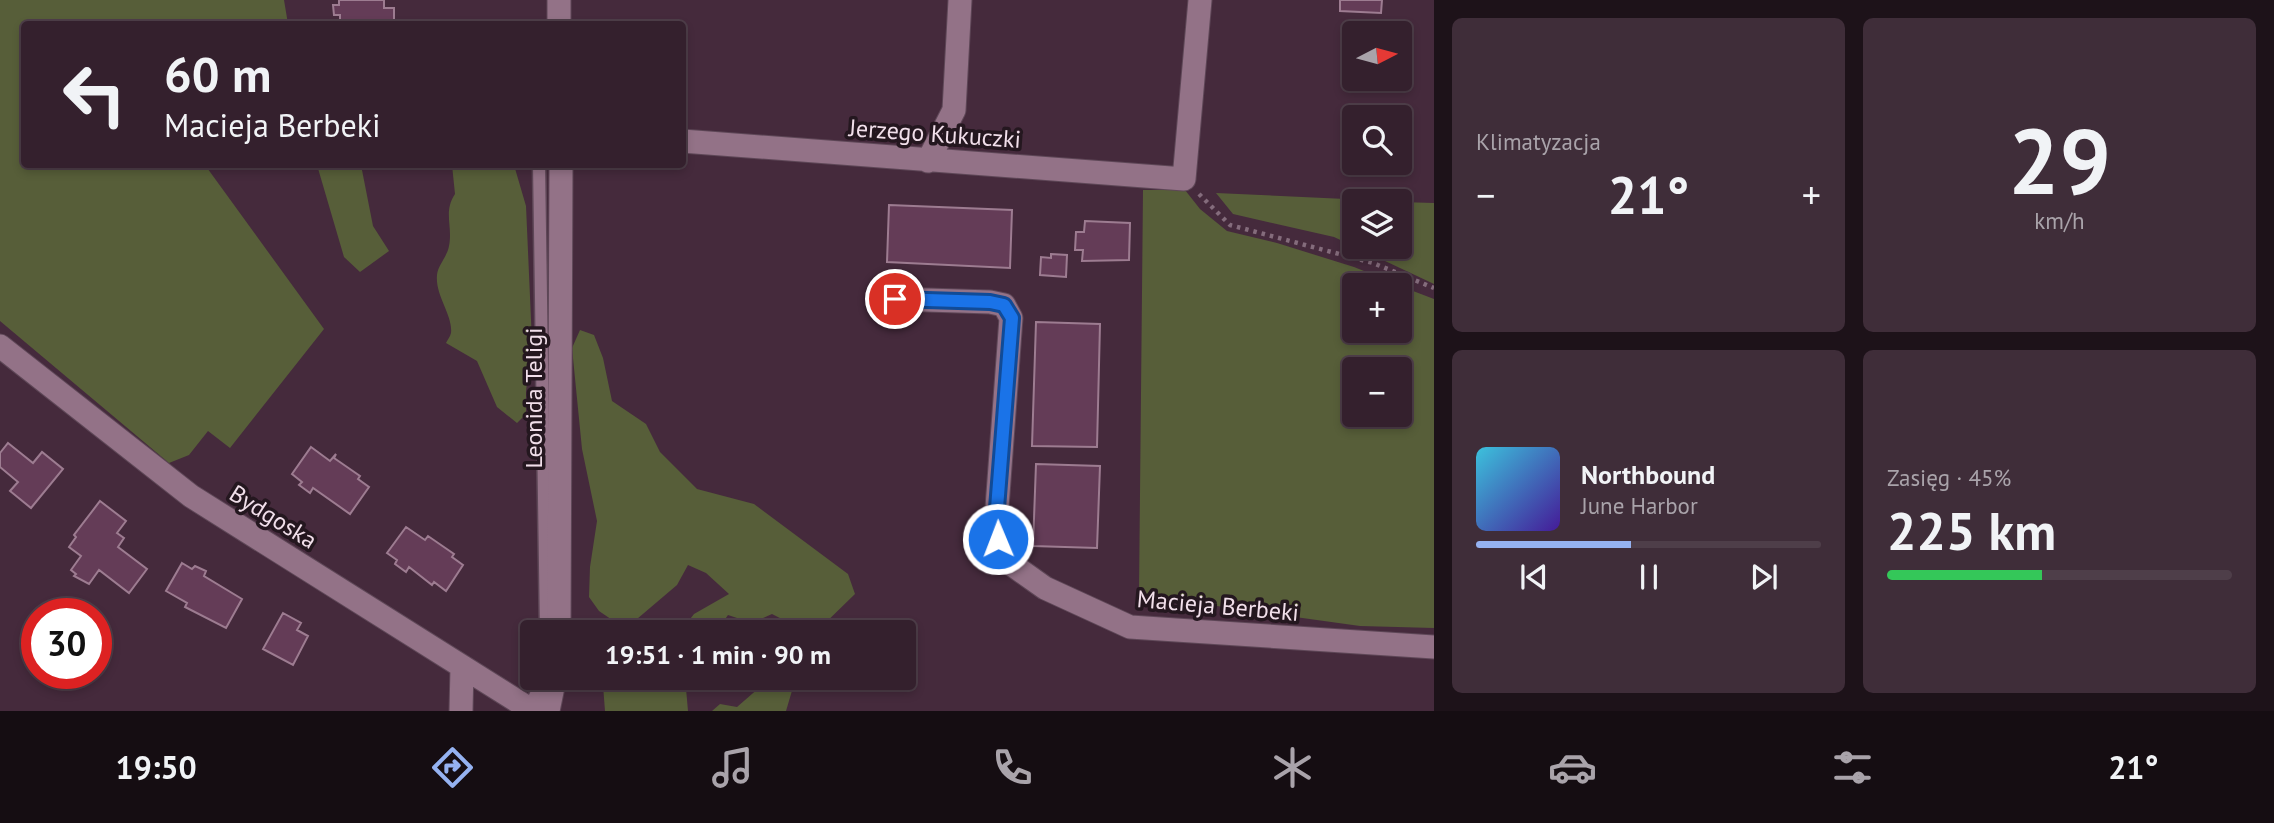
<!DOCTYPE html>
<html lang="pl">
<head>
<meta charset="utf-8">
<style>
	body { margin:0; font-family:"PT Sans",sans-serif; background:#3f2d39; color:#f1f3f6; height:100vh; display:flex; flex-direction:column; font-size:26px; white-space:nowrap }
	* { box-sizing:border-box; margin:0 }
	p { font-size:23px; color:#a9a3aa }
	.icon { flex:none; width:38px; height:38px; fill:none; stroke:currentColor; stroke-width:2; stroke-linecap:round; stroke-linejoin:round }
	.map { position:relative; flex:1; overflow:hidden }
	.drawer { display:flex; flex-direction:column; gap:18px; padding:18px; background:#1d1219; width:840px }
	.drawer>* { flex:none }
	.top-card { position:absolute; left:21px; top:21px; width:665px; height:147px; border-radius:7px; box-shadow:0 4px 10px #0003,0 0 0 2px #4e3e49; background:#34202d; color:#f1f3f6; overflow:hidden }
	.needle { width:46px; rotate:84deg }
	.buttons { position:absolute; left:1342px; top:21px; display:grid; gap:14px }
	.buttons a { display:grid; place-items:center; width:70px; height:70px; border-radius:7px; background:#34202d; box-shadow:0 4px 10px #0003,0 0 0 2px #4e3e49; font-size:35px }
	.speed { position:absolute; left:21px; top:598px; display:flex; gap:14px; font-size:35px; font-weight:700; text-align:center }
	.speed>* { display:grid; place-content:center; width:91px; height:91px; border-radius:50%; background:#34202d; box-shadow:0 4px 10px #0003,0 0 0 2px #4e3e49; line-height:1 }
	.speed .limit { border:10px solid #d22; background:#fff; color:#111 }
	.pin { position:absolute; display:grid; place-items:center; width:60px; height:60px; color:#fff; margin:-30px; border:4px solid #fff; border-radius:50%; box-shadow:0 2px 7px #0007 }
	.me { position:absolute; width:77px; margin:-38px; rotate:359deg; stroke-linejoin:round; filter:drop-shadow(0 0 5px #0008) }
	.turn { display:flex; align-items:center; gap:24px; height:147px; padding:0 28px; font-size:32px }
	.turn .icon { width:91px; height:91px; stroke-width:2.5 }
	.turn b { display:block; font-size:49px; line-height:60px }
	.big { font-size:52px; font-weight:700; line-height:1.1 }
	.drawer .card { flex:1; display:flex; flex-direction:column; justify-content:center; gap:10px; min-width:0; padding:0 24px; border-radius:10px; background:#3f2d39 }
	.drawer .dial { align-items:center; gap:0 }
	.dial b { font-size:91px; line-height:1 }
	.song { display:flex; align-items:center; gap:21px }
	.cover { width:84px; height:84px; border-radius:10px; background:linear-gradient(135deg,hsl(190 70% 55%),hsl(260 70% 35%)) }
	.played { height:7px; border-radius:4px; background:linear-gradient(90deg,#95b2f1 45%,#4e3e49 45%) }
	.keys { display:flex; justify-content:space-around; direction:ltr }
	.heat { display:flex; justify-content:space-between; align-items:center; font-size:38px; direction:ltr }
	.charge { height:10px; border-radius:5px; background:linear-gradient(90deg,#34c759 45%,#4e3e49 0) }
	.drawer .tiles { flex:1; display:grid; gap:18px; grid-template-columns:repeat(2,1fr) }
	.trip { position:absolute; left:520px; top:620px; width:396px; height:70px; border-radius:7px; background:#34202d; box-shadow:0 4px 10px #0003,0 0 0 2px #4e3e49; font-weight:700; line-height:70px; text-align:center }
	.tab-bar { display:flex; height:112px; justify-content:space-around; align-items:center; background:#150d12; color:#a9a3aa }
	.tab-bar .icon { width:49px; height:49px }
	.tab-bar .current { color:#95b2f1 }
	.tab-bar b { font-size:32px; color:#f1f3f6 }
	main { display:flex; flex:1; min-height:0 }
	.map>svg:first-child { display:block }
	.green { fill:#575e39; fill-rule:evenodd }
	.building { fill:#643c57; stroke:#9d7c91; stroke-width:2 }
	.lines { fill:none; stroke-linecap:round; stroke-linejoin:round }
	.service-casing { stroke:#5e4757; stroke-width:15 }
	.minor-casing { stroke:#5e4757; stroke-width:25 }
	.path { stroke:#846c7c; stroke-width:4.5; stroke-dasharray:3.5 5; stroke-linecap:butt }
	.service { stroke:#937287; stroke-width:12 }
	.minor { stroke:#937287; stroke-width:23 }
	.route-casing { stroke:#114b97; stroke-width:18 }
	.route { stroke:#1a73e8; stroke-width:12 }
	.labels { text-anchor:middle; stroke-width:7; stroke-linejoin:round; paint-order:stroke }
	.street-label { font-size:24px; fill:#f1dfea; stroke:#24171f }
</style>
</head>
<body>
<main>
<div class="map">
<svg width="1434" height="711" viewBox="0 0 1434 711">
	<rect width="100%" height="100%" fill="#452a3c"/>
	<path class="green" d="M 0,0 L 284,0 L 288,24 L 24,24 L 24,164 L 205,165 L 324,329 L 230,448 L 208,431 L 189,455 L 169,463 L 0,321 Z
		M 317,165 L 361,165 L 373,226 L 389,251 L 360,272 L 344,257 Z
		M 452,165 L 514,165 L 526,206 L 532,342 L 526,391 L 526,414 L 517,423 L 497,407 L 477,361 L 446,343 C 448,339 450,337 451,333 C 453,315 435,296 437,275 C 438,265 447,257 449,246 C 453,226 443,212 455,194 Z
		M 1143,190 L 1185,190 L 1200,209 L 1227,231 L 1277,243 L 1354,267 L 1399,285 L 1354,285 L 1354,331 L 1400,331 L 1400,286 L 1434,299 L 1434,628 L 1360,626 L 1139,595 ZM 1354,369 L 1400,369 L 1400,415 L 1354,415 Z
		M 1216,193 L 1389,201 L 1354,201 L 1354,247 L 1400,247 L 1400,202 L 1434,203 L 1434,284 L 1334,237 L 1233,214 Z
		M 580,330 L 594,335 L 603,358 L 612,401 L 646,424 L 660,452 L 697,489 L 754,504 L 848,574 L 855,594 L 816,632 L 807,632 L 772,614 L 752,623 L 728,615 L 716,632 L 680,632 L 694,614 L 729,594 L 706,573 L 688,565 L 677,585 L 637,619 L 621,626 L 599,611 L 589,597 L 590,567 L 597,521 L 582,449 L 572,348 Z
		M 609,677 L 685,677 L 688,711 L 605,711 L 603,685 Z
		M 763,677 L 794,677 L 794,684 L 786,711 L 712,711 L 720,704 L 737,707 L 760,687 Z"/>
	<path class="building" d="M 339,0 L 384,0 L 384,8 L 394,8 L 394,24 L 340,24 L 340,15 L 334,15 L 333,5 L 339,5 Z
		M 1340,0 L 1382,0 L 1381,13 L 1340,11 Z
		M 889,205 L 1012,210 L 1010,268 L 887,262 Z
		M 1085,221 L 1130,223 L 1129,260 L 1082,261 L 1083,250 L 1075,250 L 1076,232 L 1084,232 Z
		M 1051,254 L 1067,255 L 1066,277 L 1040,275 L 1041,257 L 1051,258 Z
		M 1036,322 L 1100,324 L 1097,447 L 1032,446 Z
		M 8,443 L 33,463 L 42,452 L 63,469 L 31,508 L 10,491 L 18,482 L 0,467 L 0,453 Z
		M 311,447 L 330,461 L 336,454 L 334,458 L 360,476 L 358,479 L 369,487 L 350,514 L 313,488 L 310,493 L 299,485 L 302,482 L 292,474 Z
		M 1036,464 L 1100,466 L 1097,548 L 1033,546 Z
		M 100,501 L 126,521 L 117,533 L 124,538 L 118,547 L 147,569 L 129,593 L 99,570 L 89,584 L 74,576 L 76,574 L 71,570 L 81,556 L 69,547 L 76,537 L 74,535 Z
		M 406,527 L 425,540 L 428,536 L 454,554 L 452,557 L 463,565 L 446,591 L 434,582 L 432,585 L 409,567 L 406,572 L 395,564 L 397,560 L 387,553 Z
		M 182,563 L 192,569 L 195,566 L 206,571 L 204,576 L 242,599 L 226,628 L 185,607 L 187,603 L 166,591 Z
		M 283,613 L 301,623 L 297,630 L 308,636 L 293,665 L 263,649 Z"/>
	<g class="lines">
		<defs>
			<path id="service" d="M 539,164 L 546,632
				M 529,709 L 544,677"/>
			<path id="minor" d="M 559,0 L 559,24
				M 682,141 L 1184,179 L 1200,0
				M 928,161 L 954,110 L 960,0
				M 895,299 L 990,302 L 1004,305 L 1011,318 L 996,521 L 1000,556 L 1045,588 L 1130,627 L 1434,647
				M 0,346 L 191,496 L 533,711
				M 559,632 L 561,164
				M 461,711 L 462,667
				M 548,711 L 555,677"/>
		</defs>
		<use href="#service" class="service-casing"/>
		<use href="#minor" class="minor-casing"/>
		<path class="path" d="M 1199,194 L 1230,225 L 1373,263 L 1434,288"/>
		<use href="#service" class="service"/>
		<use href="#minor" class="minor"/>
	</g>
	<g class="lines">
		<defs>
			<path id="route" d="M 895,299 L 990,302 L 1004,305 L 1012,318 L 996,521 L 998,539"/>
		</defs>
		<use href="#route" class="route-casing"/>
		<use href="#route" class="route"/>
	</g>
	<g class="labels">
		<g class="street-label">
			<text transform="translate(935 134) rotate(4)" y="8">Jerzego Kukuczki</text>
			<text transform="translate(534 398) rotate(-90)" y="8">Leonida Teligi</text>
			<text transform="translate(273 517) rotate(32)" y="8">Bydgoska</text>
			<text transform="translate(1218 606) rotate(5)" y="8">Macieja Berbeki</text>
		</g>
	</g>
</svg>
<div class="buttons">
<a><svg class="needle" viewBox="-14 -14 28 28"><path d="M0-13l5 13h-10z" fill="#e53935"/><path d="M0 13l5-13h-10z" fill="#a9a3aa"/></svg></a>
<a><svg class="icon" aria-label="search" viewBox="0 0 24 24"><circle cx="10" cy="10" r="6"/><path d="M15 15l6 6"/></svg></a>
<a><svg class="icon" aria-label="layers" viewBox="0 0 24 24"><path d="M12 4l9 5-9 5-9-5zM3 14l9 5 9-5"/></svg></a>
<a>+</a>
<a>−</a>
</div>
<div class="speed"><div class="limit">30</div></div>
<div class="pin" style="left:895px;top:299px;background:#d93025"><svg class="icon" aria-label="arrive" viewBox="0 0 24 24"><path d="M6 21V4h12l-3 4 3 4H6"/></svg></div>
<svg class="me" style="left:998px;top:539px" viewBox="-20 -20 40 40"><circle r="17" fill="#1a73e8" stroke="#fff" stroke-width="3"/><path d="M0-11L8 9 0 5-8 9z" fill="#fff"/></svg>
<div class="trip">19:51 · 1 min · 90 m</div>
<div class="top-card">
<div class="turn"><svg class="icon" aria-label="left" viewBox="0 0 24 24"><path d="M17 20v-9H6M10 6l-5 5 5 5"/></svg><div><b>60 m</b>Macieja Berbeki</div></div>
</div>
</div>
<section class="drawer">
<div class="tiles">
<div class="card"><p>Klimatyzacja</p>
<div class="heat"><a>−</a><b class="big">21°</b><a>+</a></div>
</div>
<div class="card dial"><b>29</b><p>km/h</p></div>
<div class="card">
<div class="song"><i class="cover"></i><div><b>Northbound</b><p>June Harbor</p></div></div>
<div class="played"></div>
<div class="keys"><svg class="icon" aria-label="previous" viewBox="0 0 24 24"><path d="M18 5L8 12l10 7zM5 5v14"/></svg><svg class="icon" aria-label="pause" viewBox="0 0 24 24"><path d="M8 5v14M16 5v14"/></svg><svg class="icon" aria-label="next" viewBox="0 0 24 24"><path d="M6 5l10 7-10 7zM19 5v14"/></svg></div>
</div>
<div class="card"><p>Zasięg · 45%</p><b class="big">225 km</b><div class="charge"></div></div>
</div>
</section>
</main>
<nav class="tab-bar">
<b>19:50</b>
<svg class="icon current" aria-label="directions" viewBox="0 0 24 24"><path d="M12 3l9 9-9 9-9-9zM9 14v-3h6M13 9l2 2-2 2"/></svg>
<svg class="icon" aria-label="music" viewBox="0 0 24 24"><path d="M9 18V5l10-2v13"/><circle cx="6" cy="18" r="3"/><circle cx="16" cy="16" r="3"/></svg>
<svg class="icon" aria-label="phone" viewBox="0 0 24 24"><path d="M5 4h4l2 5-3 2q2 4 5 5l2-3 5 2v4C11 20 4 13 5 4z"/></svg>
<svg class="icon" aria-label="climate" viewBox="0 0 24 24"><path d="M12 3v18M4 7l16 10M4 17L20 7"/></svg>
<svg class="icon" aria-label="car" viewBox="0 0 24 24"><path d="M5 17H2v-5l4-1 3-4h7l3 4 3 1v5h-3M9 17h6M6 11h13"/><circle cx="7" cy="17" r="2"/><circle cx="17" cy="17" r="2"/></svg>
<svg class="icon" aria-label="filters" viewBox="0 0 24 24"><path d="M4 7h16M4 17h16"/><circle cx="9" cy="7" r="2"/><circle cx="15" cy="17" r="2"/></svg>
<b>21°</b>
</nav>
</body>
</html>
